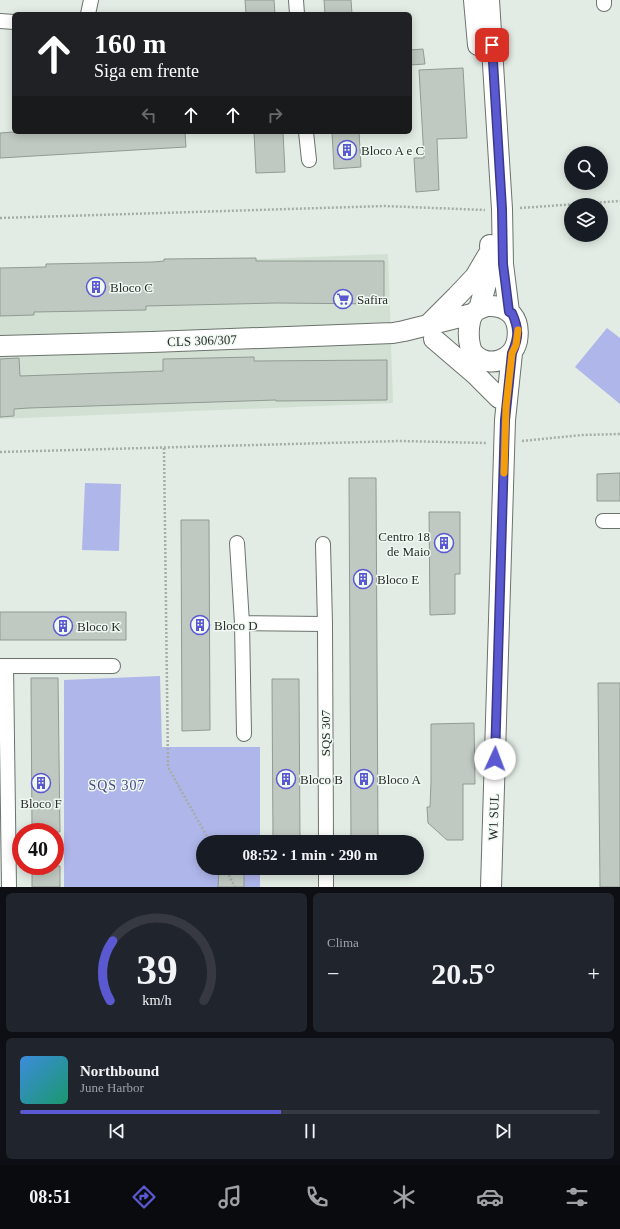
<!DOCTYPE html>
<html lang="pt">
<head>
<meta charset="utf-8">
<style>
	body { margin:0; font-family:Georgia,serif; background:#20242c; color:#f1f3f6; height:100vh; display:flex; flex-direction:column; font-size:15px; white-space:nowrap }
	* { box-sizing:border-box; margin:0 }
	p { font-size:13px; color:#9ea1a6 }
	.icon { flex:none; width:22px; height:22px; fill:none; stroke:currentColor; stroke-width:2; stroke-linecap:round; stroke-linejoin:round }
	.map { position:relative; height:887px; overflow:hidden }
	.drawer { display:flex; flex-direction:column; gap:6px; padding:6px; background:#0d0f14; flex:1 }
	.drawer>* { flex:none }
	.top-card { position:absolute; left:12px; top:12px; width:400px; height:122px; border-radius:6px; box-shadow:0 2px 10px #0003; background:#202124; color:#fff; overflow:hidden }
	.tools { position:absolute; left:564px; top:146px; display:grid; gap:8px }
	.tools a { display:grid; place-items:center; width:44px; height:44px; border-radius:50%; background:#171b24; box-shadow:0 2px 10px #0003; font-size:20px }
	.speed { position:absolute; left:12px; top:823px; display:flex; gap:8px; font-size:20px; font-weight:700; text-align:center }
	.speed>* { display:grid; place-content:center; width:52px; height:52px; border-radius:50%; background:#171b24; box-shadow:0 2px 10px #0003; line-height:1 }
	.speed .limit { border:6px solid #d22; background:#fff; color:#111 }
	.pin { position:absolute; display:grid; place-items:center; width:34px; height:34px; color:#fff; margin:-17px; border-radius:8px; box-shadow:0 2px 6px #0006 }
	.me { position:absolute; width:44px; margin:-22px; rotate:2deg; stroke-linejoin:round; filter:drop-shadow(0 0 3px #0008) }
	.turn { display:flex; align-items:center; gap:14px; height:84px; padding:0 16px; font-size:18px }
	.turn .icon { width:52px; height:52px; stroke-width:2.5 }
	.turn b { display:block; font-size:28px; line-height:34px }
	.lanes { display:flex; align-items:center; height:38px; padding:0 16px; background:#0003; justify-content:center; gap:20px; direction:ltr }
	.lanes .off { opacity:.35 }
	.big { font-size:30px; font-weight:600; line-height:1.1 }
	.drawer .card { flex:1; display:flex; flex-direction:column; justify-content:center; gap:6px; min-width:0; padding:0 14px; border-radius:6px; background:#20242c }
	.drawer .dial { align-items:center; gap:0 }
	.dial svg { height:104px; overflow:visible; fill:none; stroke:#363941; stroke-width:7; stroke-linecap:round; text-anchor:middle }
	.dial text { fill:#f1f3f6; stroke:none }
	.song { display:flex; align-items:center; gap:12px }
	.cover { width:48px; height:48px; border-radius:6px; background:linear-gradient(135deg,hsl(210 70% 55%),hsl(160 70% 35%)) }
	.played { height:4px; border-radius:2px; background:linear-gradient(90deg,#5a59d1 45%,#363941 45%) }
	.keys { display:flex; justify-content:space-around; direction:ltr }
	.heat { display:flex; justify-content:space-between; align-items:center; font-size:22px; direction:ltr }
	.drawer .tiles { flex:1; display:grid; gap:6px; grid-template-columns:1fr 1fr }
	.card:last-child { grid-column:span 2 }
	.trip { position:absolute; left:196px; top:835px; width:228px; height:40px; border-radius:20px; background:#171b24; box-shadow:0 2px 10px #0003; font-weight:600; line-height:40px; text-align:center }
	.dock { display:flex; height:64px; justify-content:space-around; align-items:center; background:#090b0e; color:#9ea1a6 }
	.dock .icon { width:28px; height:28px }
	.dock .current { color:#5a59d1 }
	.dock b { font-size:18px; color:#f1f3f6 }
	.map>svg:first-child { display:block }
	.built { fill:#d1e0d3 }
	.green { fill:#afb6ea }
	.building { fill:#bfc8c1; stroke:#919a93 }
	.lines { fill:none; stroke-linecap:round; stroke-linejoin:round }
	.street-casing { stroke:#6b736c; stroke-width:16 }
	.secondary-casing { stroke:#6b736c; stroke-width:22 }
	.path { stroke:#a6ada7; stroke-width:2.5; stroke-dasharray:2 2; stroke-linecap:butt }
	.street { stroke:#fff; stroke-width:14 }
	.secondary { stroke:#fff; stroke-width:20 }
	.route-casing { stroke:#3a3a88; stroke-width:10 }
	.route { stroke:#5a59d1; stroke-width:7 }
	.slow { stroke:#f59e0b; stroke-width:7 }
	.labels { text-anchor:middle; stroke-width:3; stroke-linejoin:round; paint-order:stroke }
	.poi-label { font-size:13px; fill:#2a2d2a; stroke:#eff8f1; text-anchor:start }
	.street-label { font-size:13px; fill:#2a2d2a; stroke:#eff8f1 }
	.neighbourhood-label { font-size:14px; letter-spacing:1px; fill:#444784; stroke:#eff8f1 }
</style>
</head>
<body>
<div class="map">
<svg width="620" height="887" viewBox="0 0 620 887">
	<rect width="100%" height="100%" fill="#e2ebe4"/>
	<path class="built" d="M 388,254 L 393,403 L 0,419 L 0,269 Z"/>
	<path class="green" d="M 607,328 L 620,338 L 620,404 L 575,367 Z
		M 85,483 L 121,484 L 119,551 L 82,550 Z
		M 160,676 L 162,747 L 260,747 L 260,842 L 203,842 L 203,868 L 260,868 L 260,887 L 64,887 L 64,680 Z"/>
	<path class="building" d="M 245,0 L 274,0 L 275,14 L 246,14 Z
		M 324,0 L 351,0 L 352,14 L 325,14 Z
		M 423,49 L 425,64 L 410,65 L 410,50 Z
		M 463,68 L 467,138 L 437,139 L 439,190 L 416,192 L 414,158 L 424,158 L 419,70 Z
		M 13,132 L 185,132 L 186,147 L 0,158 L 0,133 Z
		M 254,132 L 283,132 L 285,172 L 256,173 Z
		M 332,132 L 359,132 L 361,167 L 334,169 Z
		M 256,258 L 256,261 L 384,261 L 384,304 L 277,303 L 146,306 L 146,310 L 34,312 L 34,315 L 0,316 L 0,268 L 46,267 L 46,264 L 153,262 L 164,261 L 164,259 Z
		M 254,357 L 254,361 L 387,360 L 387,400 L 276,401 L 276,400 L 29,408 L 14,409 L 14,416 L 0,417 L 0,359 L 19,358 L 20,376 L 163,371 L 163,359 Z
		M 620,473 L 620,501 L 597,501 L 597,474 Z
		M 349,478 L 376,478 L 378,842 L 351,842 Z
		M 429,512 L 460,512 L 460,574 L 455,574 L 455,614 L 430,615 Z
		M 181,520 L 209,520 L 210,730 L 182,731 Z
		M 0,612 L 126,612 L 126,640 L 0,640 Z
		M 31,678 L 58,678 L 60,832 L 32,832 Z
		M 272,679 L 299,679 L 300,842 L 273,842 Z
		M 598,683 L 620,683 L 620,887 L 600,887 Z
		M 474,723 L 475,784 L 463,784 L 463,840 L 447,840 L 428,823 L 427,807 L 430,807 L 431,782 L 431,724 Z
		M 32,866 L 60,866 L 60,887 L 32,887 Z
		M 219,868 L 244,868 L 244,887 L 218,887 Z"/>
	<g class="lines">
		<defs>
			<path id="street" d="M 296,0 L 297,14
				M 604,0 L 604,4
				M 88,14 L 91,0
				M 0,21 L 14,22
				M 306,132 L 309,160
				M 603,521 L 620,521
				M 237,543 L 242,623 L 244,734
				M 323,544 L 325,624 L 326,842
				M 242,623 L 325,624
				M 0,666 L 113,666
				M 6,666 L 9,887
				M 326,868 L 326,887"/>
			<path id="secondary" d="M 474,0 L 478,45
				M 489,0 L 502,209 L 503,264 L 509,312
				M 487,306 C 509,305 521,318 517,341 C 513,360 489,369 474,354 C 467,347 467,320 474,313 C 477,309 482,308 487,306 Z
				M 479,309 L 491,266 L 490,245
				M 429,324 L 457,296 L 475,277 L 488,255
				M 434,339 L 476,375 L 499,398
				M 0,346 L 152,342 L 393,333 L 404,331 L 472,314
				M 491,887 L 505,420 L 512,353"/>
		</defs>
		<use href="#street" class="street-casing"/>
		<use href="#secondary" class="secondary-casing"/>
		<path class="path" d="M 520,208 L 620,201
			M 0,218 L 384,206 L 485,210
			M 522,441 L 582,435 L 620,434
			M 164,448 L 168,767 L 210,842
			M 0,452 L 400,441 L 487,443
			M 225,868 L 235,887"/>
		<use href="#street" class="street"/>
		<use href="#secondary" class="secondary"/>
	</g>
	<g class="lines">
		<defs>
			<path id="route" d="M 492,45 L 502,209 L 503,264 L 509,312 L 512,313 C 519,329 519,337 512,353 L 505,420 L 495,759"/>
		</defs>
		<use href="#route" class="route-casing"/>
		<use href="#route" class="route"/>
		<path class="slow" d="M 504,473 L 506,407 L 512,353 L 516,345 L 518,330"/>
	</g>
	<defs>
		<symbol id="building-ring" viewBox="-11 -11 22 22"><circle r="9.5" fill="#eff8f1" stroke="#5a59d1" stroke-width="1.5"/><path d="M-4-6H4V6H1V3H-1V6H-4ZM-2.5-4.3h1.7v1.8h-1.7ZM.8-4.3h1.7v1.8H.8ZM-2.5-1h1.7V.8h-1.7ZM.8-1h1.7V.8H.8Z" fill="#5a59d1"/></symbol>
		<symbol id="supermarket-ring" viewBox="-11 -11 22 22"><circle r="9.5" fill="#eff8f1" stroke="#5a59d1" stroke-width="1.5"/><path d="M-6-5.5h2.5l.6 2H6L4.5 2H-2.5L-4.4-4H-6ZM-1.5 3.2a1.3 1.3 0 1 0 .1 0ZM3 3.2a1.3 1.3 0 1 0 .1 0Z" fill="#5a59d1"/></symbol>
	</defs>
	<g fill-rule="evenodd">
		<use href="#building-ring" x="336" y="139" width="22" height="22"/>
		<use href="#building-ring" x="85" y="276" width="22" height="22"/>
		<use href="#supermarket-ring" x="332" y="288" width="22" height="22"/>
		<use href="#building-ring" x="433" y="532" width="22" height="22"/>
		<use href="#building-ring" x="352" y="568" width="22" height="22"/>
		<use href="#building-ring" x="189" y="614" width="22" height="22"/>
		<use href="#building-ring" x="52" y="615" width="22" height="22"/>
		<use href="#building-ring" x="275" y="768" width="22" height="22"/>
		<use href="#building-ring" x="353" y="768" width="22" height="22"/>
		<use href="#building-ring" x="30" y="772" width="22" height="22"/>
	</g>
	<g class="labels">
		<g class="poi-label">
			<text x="361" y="155">Bloco A e C</text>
			<text x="110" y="292">Bloco C</text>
			<text x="357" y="304">Safira</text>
			<text x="430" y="541" text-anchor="end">Centro 18<tspan x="430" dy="15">de Maio</tspan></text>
			<text x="377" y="584">Bloco E</text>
			<text x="214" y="630">Bloco D</text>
			<text x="77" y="631">Bloco K</text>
			<text x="300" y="784">Bloco B</text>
			<text x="378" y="784">Bloco A</text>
			<text x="41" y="808" text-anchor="middle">Bloco F</text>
		</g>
		<g class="street-label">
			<text transform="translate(202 340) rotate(-2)" y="5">CLS 306/307</text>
			<text transform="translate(325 733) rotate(-90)" y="5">SQS 307</text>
			<text transform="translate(493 817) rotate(-88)" y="5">W1 SUL</text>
		</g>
		<g class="neighbourhood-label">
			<text x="117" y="790">SQS 307</text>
		</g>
	</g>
</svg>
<div class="tools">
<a><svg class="icon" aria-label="search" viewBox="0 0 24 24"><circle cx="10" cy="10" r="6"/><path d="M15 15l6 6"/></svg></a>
<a><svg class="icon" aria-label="layers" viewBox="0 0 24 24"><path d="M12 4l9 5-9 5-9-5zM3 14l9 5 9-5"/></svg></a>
</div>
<div class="speed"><div class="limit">40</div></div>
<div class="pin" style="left:492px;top:45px;background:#d93025"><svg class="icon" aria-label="arrive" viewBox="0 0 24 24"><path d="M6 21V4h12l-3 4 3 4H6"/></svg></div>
<svg class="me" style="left:495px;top:759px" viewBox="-20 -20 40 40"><circle r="19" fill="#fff"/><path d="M0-13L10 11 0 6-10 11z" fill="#5a59d1"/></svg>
<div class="trip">08:52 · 1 min · 290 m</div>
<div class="top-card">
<div class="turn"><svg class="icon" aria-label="ahead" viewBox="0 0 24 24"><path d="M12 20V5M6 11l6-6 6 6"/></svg><div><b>160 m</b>Siga em frente</div></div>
<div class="lanes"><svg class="icon off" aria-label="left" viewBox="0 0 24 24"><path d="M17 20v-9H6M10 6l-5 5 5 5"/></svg><svg class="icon" aria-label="ahead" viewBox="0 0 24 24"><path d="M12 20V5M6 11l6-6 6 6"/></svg><svg class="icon" aria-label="ahead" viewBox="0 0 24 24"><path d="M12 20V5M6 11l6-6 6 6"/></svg><svg class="icon off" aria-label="right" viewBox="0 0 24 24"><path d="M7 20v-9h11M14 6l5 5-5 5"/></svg></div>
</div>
</div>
<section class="drawer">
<div class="tiles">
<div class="card dial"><svg viewBox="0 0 100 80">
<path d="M14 69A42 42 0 1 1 86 69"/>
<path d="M14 69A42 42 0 0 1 16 23" stroke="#5a59d1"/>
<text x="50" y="56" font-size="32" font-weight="700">39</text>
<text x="50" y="72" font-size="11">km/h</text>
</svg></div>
<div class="card"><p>Clima</p>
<div class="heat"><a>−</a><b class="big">20.5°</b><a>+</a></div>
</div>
<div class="card">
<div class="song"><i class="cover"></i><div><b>Northbound</b><p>June Harbor</p></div></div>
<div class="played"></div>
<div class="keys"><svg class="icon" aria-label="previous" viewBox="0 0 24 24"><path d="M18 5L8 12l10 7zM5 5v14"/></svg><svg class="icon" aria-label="pause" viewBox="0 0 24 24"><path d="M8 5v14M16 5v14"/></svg><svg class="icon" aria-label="next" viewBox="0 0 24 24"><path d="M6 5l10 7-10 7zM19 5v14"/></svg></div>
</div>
</div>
</section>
<nav class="dock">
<b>08:51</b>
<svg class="icon current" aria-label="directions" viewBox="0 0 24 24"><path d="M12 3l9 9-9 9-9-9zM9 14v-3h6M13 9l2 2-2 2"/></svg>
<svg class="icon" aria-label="music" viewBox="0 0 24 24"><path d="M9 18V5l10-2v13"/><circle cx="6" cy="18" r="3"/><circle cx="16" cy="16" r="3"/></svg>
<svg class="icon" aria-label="phone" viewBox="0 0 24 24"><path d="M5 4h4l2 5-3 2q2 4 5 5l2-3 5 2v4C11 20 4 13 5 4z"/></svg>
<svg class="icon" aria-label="climate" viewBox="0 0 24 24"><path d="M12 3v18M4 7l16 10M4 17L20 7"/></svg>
<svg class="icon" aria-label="car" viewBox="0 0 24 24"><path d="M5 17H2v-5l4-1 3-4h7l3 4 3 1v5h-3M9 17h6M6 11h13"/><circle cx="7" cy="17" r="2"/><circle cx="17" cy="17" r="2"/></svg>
<svg class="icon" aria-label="filters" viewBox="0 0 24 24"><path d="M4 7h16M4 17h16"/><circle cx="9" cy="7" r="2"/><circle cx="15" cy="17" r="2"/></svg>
</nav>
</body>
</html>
